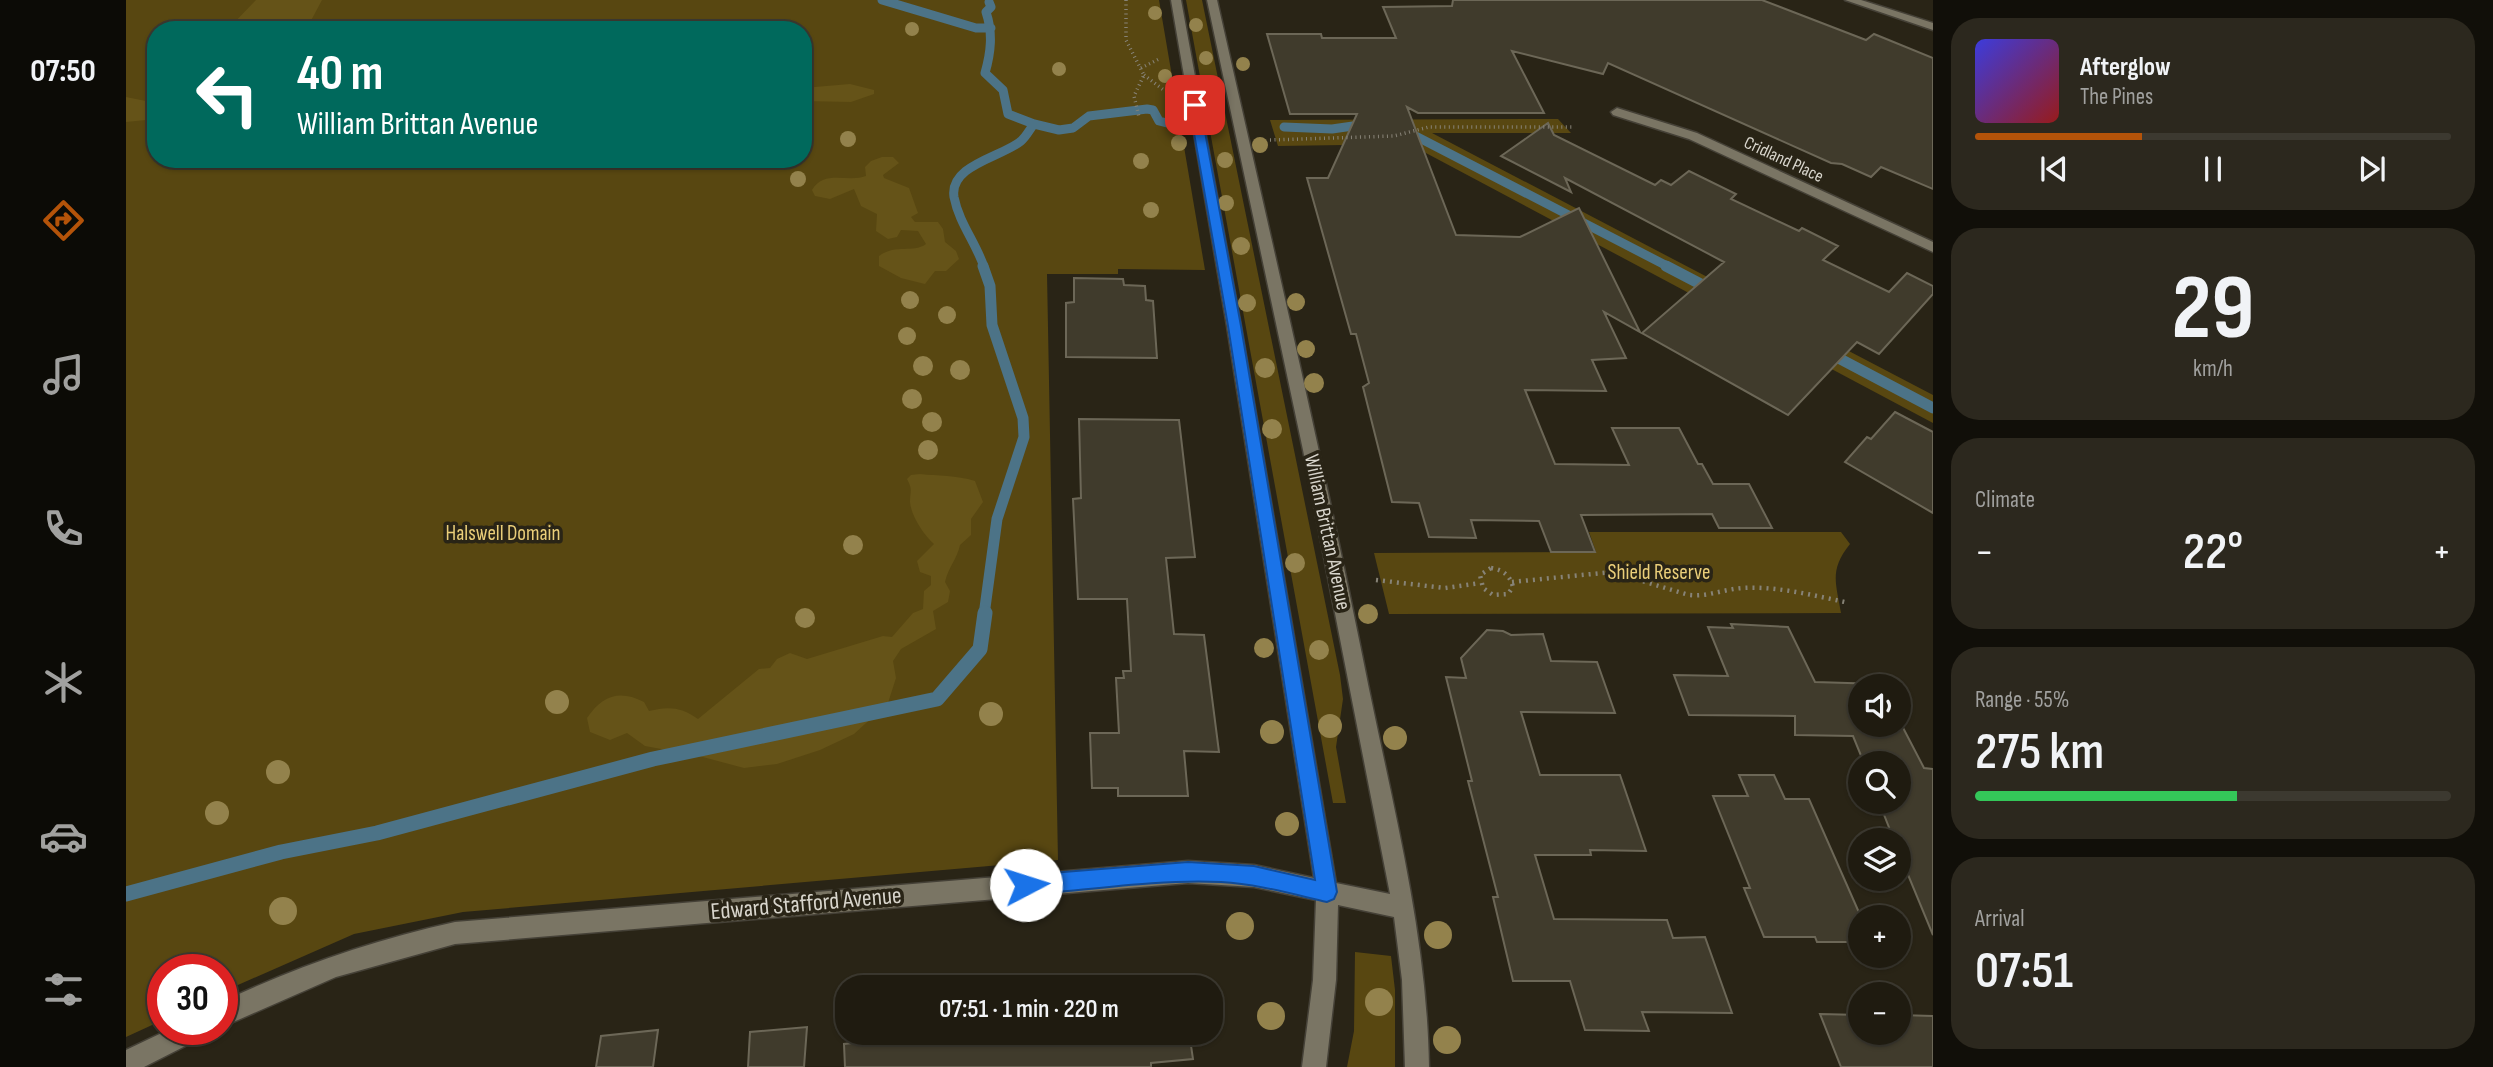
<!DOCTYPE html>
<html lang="en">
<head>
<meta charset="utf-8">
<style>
	body { margin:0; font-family:"Sofia Sans Condensed",sans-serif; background:#2c281e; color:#f1f3f6; height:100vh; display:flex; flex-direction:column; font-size:26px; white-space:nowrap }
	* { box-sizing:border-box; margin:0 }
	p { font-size:23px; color:#a1a19f }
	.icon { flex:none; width:38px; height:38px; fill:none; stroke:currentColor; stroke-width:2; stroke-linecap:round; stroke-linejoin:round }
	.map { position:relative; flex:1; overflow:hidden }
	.drawer { display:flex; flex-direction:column; gap:18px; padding:18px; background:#110f09; width:560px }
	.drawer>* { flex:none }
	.guide { position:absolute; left:21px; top:21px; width:665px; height:147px; border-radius:28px; box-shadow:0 2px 5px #0004,0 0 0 2px #3c3930; background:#00695c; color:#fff; overflow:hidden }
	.tools { position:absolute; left:1722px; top:674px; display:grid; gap:14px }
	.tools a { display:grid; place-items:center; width:63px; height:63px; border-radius:50%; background:#1f1b10; box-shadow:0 2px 5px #0004,0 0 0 2px #3c3930; font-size:35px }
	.speed { position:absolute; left:21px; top:954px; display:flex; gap:14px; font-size:35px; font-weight:700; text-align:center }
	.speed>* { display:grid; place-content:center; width:91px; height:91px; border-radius:50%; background:#1f1b10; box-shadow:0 2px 5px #0004,0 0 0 2px #3c3930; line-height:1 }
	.speed .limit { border:10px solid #d22; background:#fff; color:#111 }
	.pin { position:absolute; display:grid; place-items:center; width:60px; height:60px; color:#fff; margin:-30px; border-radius:14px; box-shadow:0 4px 10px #0006 }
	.me { position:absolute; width:77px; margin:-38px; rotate:85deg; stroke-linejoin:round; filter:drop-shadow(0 0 5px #0008) }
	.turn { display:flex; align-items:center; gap:24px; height:147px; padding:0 35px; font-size:32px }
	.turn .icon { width:91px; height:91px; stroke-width:2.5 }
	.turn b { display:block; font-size:49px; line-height:60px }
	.big { font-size:52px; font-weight:600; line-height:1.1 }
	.drawer .card { flex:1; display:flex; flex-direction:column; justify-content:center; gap:10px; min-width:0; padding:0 24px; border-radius:28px; background:#2c281e }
	.drawer .dial { align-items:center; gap:0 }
	.dial b { font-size:91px; line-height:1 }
	.song { display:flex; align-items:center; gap:21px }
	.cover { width:84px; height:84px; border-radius:10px; background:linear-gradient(135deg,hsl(240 70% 55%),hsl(0 70% 35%)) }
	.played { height:7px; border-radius:4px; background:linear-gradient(90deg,#b45309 35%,#3c3930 35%) }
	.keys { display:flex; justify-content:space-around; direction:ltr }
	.heat { display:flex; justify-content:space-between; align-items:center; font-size:38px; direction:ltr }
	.charge { height:10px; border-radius:5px; background:linear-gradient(90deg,#34c759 55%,#3c3930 0) }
	.trip { position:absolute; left:709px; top:975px; width:388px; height:70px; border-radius:28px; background:#1f1b10; box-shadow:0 2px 5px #0004,0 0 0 2px #3c3930; font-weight:600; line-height:70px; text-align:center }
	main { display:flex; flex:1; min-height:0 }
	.dock { display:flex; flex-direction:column; width:126px; justify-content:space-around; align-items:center; background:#0c0b06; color:#a1a19f }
	.dock .icon { width:49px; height:49px }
	.dock .on { color:#b45309 }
	.dock b { font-size:32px; color:#f1f3f6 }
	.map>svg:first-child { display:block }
	.green { fill:#584711; fill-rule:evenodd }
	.forest { fill:#655318 }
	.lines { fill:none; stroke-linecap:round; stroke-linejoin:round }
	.stream-far2 { stroke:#4c7387; stroke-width:9 }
	.stream-far1 { stroke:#4c7387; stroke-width:11 }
	.stream { stroke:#4c7387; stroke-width:15 }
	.building { fill:#403b2c; stroke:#6c6757; stroke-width:2 }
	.minor-casing { stroke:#454137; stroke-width:3 }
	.path-far1 { stroke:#878377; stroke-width:3.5; stroke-dasharray:1 3.5; stroke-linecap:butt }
	.path { stroke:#878377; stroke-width:4.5; stroke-dasharray:2 5; stroke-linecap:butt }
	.minor { fill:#7a7564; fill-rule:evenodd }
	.tree { fill:#93824c }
	.route { fill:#1a73e8; stroke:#114b97; stroke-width:2 }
	.labels { text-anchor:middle; stroke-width:7; stroke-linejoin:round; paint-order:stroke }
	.far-street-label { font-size:18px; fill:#d8d5cc; stroke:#292416 }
	.street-label { font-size:21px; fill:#d8d5cc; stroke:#292416 }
	.park-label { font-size:21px; fill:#eace79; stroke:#292416 }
	.near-street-label { font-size:24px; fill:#d8d5cc; stroke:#292416 }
</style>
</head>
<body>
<main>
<nav class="dock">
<b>07:50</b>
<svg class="icon on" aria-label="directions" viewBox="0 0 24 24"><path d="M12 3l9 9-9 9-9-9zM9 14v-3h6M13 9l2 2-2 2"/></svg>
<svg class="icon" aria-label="music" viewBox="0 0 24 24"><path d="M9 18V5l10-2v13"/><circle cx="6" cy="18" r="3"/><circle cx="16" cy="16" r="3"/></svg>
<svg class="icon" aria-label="phone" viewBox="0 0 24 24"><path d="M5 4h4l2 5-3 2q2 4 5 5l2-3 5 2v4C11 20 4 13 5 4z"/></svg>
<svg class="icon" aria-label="climate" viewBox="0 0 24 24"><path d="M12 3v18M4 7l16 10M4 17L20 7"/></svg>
<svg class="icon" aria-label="car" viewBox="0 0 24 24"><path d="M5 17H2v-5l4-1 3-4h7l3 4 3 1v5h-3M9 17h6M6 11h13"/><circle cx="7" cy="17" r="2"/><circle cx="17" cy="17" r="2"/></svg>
<svg class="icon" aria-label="filters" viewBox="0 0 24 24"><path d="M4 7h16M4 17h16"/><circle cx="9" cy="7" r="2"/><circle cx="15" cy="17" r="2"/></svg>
</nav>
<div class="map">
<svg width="1807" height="1067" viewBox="0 0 1807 1067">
	<rect width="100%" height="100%" fill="#292416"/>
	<path class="green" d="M 0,0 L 1033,0 L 1079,270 L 992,269 L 992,274 L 921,274 L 932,860 L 337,912 L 228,934 L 96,992 L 96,970 L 37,970 L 37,1020 L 0,1037 ZM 30,30 L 677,30 L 677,159 L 30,159 Z
		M 1060,0 L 1076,0 L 1214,675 L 1217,699 L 1210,747 L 1220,803 L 1207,803 Z
		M 1432,119 L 1445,133 L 1306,133 L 1807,395 L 1807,423 L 1283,144 L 1152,146 L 1144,120 Z
		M 1463,532 L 1715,532 L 1724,544 C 1703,570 1710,583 1715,613 L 1263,614 L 1248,553 L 1470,552 Z
		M 1229,952 L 1265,956 L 1269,990 L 1269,1067 L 1221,1067 L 1228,1031 Z"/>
	<path class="forest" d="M 130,0 L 196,0 L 180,30 L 101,30 Z
		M 724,84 L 748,90 L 748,94 L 725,102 L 677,101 L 677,88 Z
		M 0,97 L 30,103 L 30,119 L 0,122 Z
		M 756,157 L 767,157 L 773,163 L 757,175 L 758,178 L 783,188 L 792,213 L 785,217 L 789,222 L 812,222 L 817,229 L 819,242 L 830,251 L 833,259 L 820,271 L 809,271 L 799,284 L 775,278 L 753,266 L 753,256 C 771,243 786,254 800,244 L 792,231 L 775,230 L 771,237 L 762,239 L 750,231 L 751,214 L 735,206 L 728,189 L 704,199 L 689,196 L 686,190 C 698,169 722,183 740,176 L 739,167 L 745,161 Z
		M 794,474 C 812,476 830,475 849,481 L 857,502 L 845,519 L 845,535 L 834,545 C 831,559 822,568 819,582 L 824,591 L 822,602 L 807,611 L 810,629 L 775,649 L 767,661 L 770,678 L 762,703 L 728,734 L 694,750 L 651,764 L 618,768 L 573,756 L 519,746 L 501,733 L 484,740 L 464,732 L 461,718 C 476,696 493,689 518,702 L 523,711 C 542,706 556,707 572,719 L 633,669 L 644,668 L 651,659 L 664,653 L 681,659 L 757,636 L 766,637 L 787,613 L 797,609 L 798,591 L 805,585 L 805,576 L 794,572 L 791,561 L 808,544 C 798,535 785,516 784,502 C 784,491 787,490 781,479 L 785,475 Z"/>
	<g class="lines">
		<path class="stream-far2" d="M 756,0 L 850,28 L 865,28
			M 863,2 L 865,7 L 860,12 C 867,33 865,52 859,73 L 877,90 L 882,114 L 908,124
			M 1158,127 L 1206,129 L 1241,124
			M 1276,129 L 1543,267
			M 858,267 C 850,243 833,223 828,197 C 823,165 876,157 895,141 C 900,137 904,129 908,124 L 933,130 L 947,128 L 963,116 L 1021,109 L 1027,110 L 1033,121 L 1049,125"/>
		<path class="stream-far1" d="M 857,266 L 864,286 L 866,325 L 897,418 L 898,437 L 871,519 L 858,615
			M 1540,266 L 1586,290
			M 1701,352 L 1807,408"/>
		<path class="stream" d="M 0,894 L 155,852 L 251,833 L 527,759 L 811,699 L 854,649 L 859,613"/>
	</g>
	<path class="building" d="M 1327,0 L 1636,0 L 1740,40 L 1748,34 L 1807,58 L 1807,189 L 1755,167 L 1745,177 L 1716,164 L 1705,163 L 1482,63 L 1477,74 L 1386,51 L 1418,113 L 1292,113 L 1281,107 L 1330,235 L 1394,237 L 1453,208 L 1514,332 L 1478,312 L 1500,358 L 1466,360 L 1480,391 L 1399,390 L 1429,464 L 1503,465 L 1486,428 L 1553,428 L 1572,464 L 1576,464 L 1587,484 L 1623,484 L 1646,528 L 1593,528 L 1586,514 L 1455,515 L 1469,552 L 1425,552 L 1413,521 L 1345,520 L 1350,538 L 1303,537 L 1293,503 L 1266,502 L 1237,387 L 1243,383 L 1230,334 L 1225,334 L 1181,178 L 1202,178 L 1231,114 L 1164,114 L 1141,34 L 1195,34 L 1196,38 L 1270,38 L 1257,7 L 1326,6 Z
		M 1422,123 L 1428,135 L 1529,185 L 1535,180 L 1545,185 L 1563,171 L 1610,194 L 1605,199 L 1673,231 L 1676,228 L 1712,246 L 1697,260 L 1763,292 L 1781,273 L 1807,286 L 1807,294 L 1753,354 L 1731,342 L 1662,415 L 1516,333 L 1598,262 L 1439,178 L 1445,192 L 1375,156 Z
		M 948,278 L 997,279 L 998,285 L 1019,286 L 1020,300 L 1027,301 L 1031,358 L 940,357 L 940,303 L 948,302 Z
		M 1769,412 L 1807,432 L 1807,513 L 1719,462 L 1741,437 L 1745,439 Z
		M 953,419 L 1053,420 L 1069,557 L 1040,558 L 1048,634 L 1078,635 L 1093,752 L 1058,751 L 1062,796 L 992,796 L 992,788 L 966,788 L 964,733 L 993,733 L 990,678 L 998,678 L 997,671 L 1005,671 L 1001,599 L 952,599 L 947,499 L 955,498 Z
		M 1605,624 L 1662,627 L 1689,682 L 1754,684 L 1755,686 L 1734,686 L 1734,724 L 1773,724 L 1773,720 L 1798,768 L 1807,769 L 1807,935 L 1773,853 L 1773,840 L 1768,840 L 1753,802 L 1773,802 L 1773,763 L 1738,763 L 1727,736 L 1669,735 L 1669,716 L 1563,715 L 1548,675 L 1602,676 L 1582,627 L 1607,628 Z
		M 1361,630 L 1377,631 L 1385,635 L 1417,634 L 1425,661 L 1471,662 L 1489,713 L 1395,712 L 1414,775 L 1494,775 L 1520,851 L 1464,850 L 1465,855 L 1409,855 L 1428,919 L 1541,920 L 1547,938 L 1579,937 L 1606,1013 L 1516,1012 L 1523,1031 L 1459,1030 L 1444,981 L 1387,981 L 1367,897 L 1372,897 L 1342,781 L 1346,781 L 1320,677 L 1340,678 L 1335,658 Z
		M 1613,775 L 1648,775 L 1659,799 L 1683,799 L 1735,917 L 1734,942 L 1691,942 L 1689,937 L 1638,937 L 1618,888 L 1624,888 L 1587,796 L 1622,796 Z
		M 1054,977 L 1056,987 L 940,987 Z
		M 1694,1014 L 1734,1015 L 1734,1032 L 1773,1032 L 1773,1015 L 1807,1016 L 1807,1067 L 1715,1067 Z
		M 681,1027 L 678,1067 L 622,1067 L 624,1032 Z
		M 532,1030 L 527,1067 L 470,1067 L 475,1036 Z
		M 791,1032 L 1063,1032 L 1067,1059 L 1025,1063 L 1025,1067 L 719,1067 L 718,1044 L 791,1036 Z"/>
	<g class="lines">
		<defs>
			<path id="minor" d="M 1045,0 L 1055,0 L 1115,326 L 1210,883 L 1264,894 L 1177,450 L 1081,0 L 1091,0 C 1143,230 1197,459 1243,689 C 1269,815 1301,938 1303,1067 L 1279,1067 L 1276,980 L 1268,917 L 1212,905 L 1210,980 L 1200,1067 L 1176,1067 L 1187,980 L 1190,900 L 1128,887 L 1062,883 L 329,944 L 210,977 L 96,1027 L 96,1002 C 171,966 248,940 329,922 L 1062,861 L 1128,865 L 1188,878 L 1101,326 Z
				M 1719,0 L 1735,0 L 1807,23 L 1807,30 Z
				M 1491,108 L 1571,133 L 1807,242 L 1807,252 L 1563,139 L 1487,115 L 1485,112 Z
				M 44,1029 L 81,1029 L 77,1037 L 18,1067 L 0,1067 L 0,1050 Z"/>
		</defs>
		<use href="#minor" class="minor-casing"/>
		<path class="path-far1" d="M 1000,0 L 1000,40 L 1018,75 L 1008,96 L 1013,117
			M 1015,68 L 1033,59
			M 1018,75 L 1039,91
			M 1144,140 L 1268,136 L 1303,127 L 1447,127"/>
		<path class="path" d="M 1365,568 C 1377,570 1384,575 1387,587 L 1382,594 L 1367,595 L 1357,588 L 1354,575 Z
			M 1250,580 L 1319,588 L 1354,583
			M 1386,582 L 1486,572 L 1563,595 C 1582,597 1598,589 1617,588 C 1650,586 1686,595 1719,602"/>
		<use href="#minor" class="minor"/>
	</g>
	<g class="tree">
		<circle cx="1029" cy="13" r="7"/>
		<circle cx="1070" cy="25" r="7"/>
		<circle cx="786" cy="29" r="7"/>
		<circle cx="1080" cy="58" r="7"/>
		<circle cx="1117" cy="64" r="7"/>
		<circle cx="933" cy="69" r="7"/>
		<circle cx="1039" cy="76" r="7"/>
		<circle cx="722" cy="139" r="8"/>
		<circle cx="1053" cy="143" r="8"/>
		<circle cx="1134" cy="145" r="8"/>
		<circle cx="1099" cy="160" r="8"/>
		<circle cx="1015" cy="161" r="8"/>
		<circle cx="672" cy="179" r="8"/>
		<circle cx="1100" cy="203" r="8"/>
		<circle cx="1025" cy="210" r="8"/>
		<circle cx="1115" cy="246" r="9"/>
		<circle cx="784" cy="300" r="9"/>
		<circle cx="1170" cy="302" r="9"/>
		<circle cx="1121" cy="303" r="9"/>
		<circle cx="821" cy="315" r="9"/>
		<circle cx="781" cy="336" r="9"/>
		<circle cx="1180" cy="349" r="9"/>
		<circle cx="797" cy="366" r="10"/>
		<circle cx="1139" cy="368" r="10"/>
		<circle cx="834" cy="370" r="10"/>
		<circle cx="1188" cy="383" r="10"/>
		<circle cx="786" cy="399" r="10"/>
		<circle cx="806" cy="422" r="10"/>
		<circle cx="1146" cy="429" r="10"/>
		<circle cx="802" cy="450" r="10"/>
		<circle cx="727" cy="545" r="10"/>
		<circle cx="1169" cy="563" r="10"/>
		<circle cx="1242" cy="614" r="10"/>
		<circle cx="679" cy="618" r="10"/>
		<circle cx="1138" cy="648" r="10"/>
		<circle cx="1193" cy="650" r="10"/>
		<circle cx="431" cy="702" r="12"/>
		<circle cx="865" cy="714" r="12"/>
		<circle cx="1204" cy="726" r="12"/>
		<circle cx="1146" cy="732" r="12"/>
		<circle cx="1269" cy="738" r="12"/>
		<circle cx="152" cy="772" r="12"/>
		<circle cx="91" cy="813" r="12"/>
		<circle cx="1161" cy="824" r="12"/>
		<circle cx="157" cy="911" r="14"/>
		<circle cx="1114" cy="926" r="14"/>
		<circle cx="1312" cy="935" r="14"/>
		<circle cx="1253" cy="1002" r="14"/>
		<circle cx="1145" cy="1016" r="14"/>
		<circle cx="1321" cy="1040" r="14"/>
	</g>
	<path class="route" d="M 1069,102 L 1074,105 L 1115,326 L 1211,892 L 1208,899 L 1201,902 C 1166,894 1131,884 1095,882 C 1030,879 964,890 900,895 L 893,892 L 890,885 L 893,878 L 900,875 L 1062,862 L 1128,866 L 1189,880 L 1102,326 L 1063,105 Z"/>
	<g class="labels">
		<g class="far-street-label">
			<text transform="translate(1658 159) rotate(25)" y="6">Cridland Place</text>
		</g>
		<g class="street-label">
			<text transform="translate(1202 532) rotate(78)" y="7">William Brittan Avenue</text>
		</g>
		<g class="park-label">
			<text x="377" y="540">Halswell Domain</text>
			<text x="1533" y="579">Shield Reserve</text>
		</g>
		<g class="near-street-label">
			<text transform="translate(680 903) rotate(-5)" y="8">Edward Stafford Avenue</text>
		</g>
	</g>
</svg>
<div class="tools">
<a><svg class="icon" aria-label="sound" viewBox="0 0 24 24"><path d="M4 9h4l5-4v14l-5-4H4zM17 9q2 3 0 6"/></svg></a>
<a><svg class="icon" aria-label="search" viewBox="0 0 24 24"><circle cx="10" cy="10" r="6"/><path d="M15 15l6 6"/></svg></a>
<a><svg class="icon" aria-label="layers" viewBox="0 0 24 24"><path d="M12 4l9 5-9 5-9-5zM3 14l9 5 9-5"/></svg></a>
<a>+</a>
<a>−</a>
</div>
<div class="speed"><div class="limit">30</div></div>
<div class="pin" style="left:1069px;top:105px;background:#d93025"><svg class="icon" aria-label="arrive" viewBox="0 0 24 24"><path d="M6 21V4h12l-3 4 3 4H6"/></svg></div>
<svg class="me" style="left:900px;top:885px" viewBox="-20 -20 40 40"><circle r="19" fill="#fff"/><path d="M0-13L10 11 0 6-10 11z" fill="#1a73e8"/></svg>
<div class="trip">07:51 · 1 min · 220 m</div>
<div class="guide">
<div class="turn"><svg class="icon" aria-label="left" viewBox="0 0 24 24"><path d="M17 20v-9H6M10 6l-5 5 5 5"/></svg><div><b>40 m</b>William Brittan Avenue</div></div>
</div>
</div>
<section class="drawer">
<div class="card">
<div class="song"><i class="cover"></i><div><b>Afterglow</b><p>The Pines</p></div></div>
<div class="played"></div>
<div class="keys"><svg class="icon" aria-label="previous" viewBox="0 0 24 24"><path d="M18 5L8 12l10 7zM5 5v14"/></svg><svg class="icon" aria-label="pause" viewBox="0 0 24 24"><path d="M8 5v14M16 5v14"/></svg><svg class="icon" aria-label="next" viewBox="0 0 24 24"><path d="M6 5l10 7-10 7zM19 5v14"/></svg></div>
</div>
<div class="card dial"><b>29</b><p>km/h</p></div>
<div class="card"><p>Climate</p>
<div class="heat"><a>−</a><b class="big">22°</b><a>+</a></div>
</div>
<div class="card"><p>Range · 55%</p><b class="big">275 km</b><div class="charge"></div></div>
<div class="card"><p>Arrival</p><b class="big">07:51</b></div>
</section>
</main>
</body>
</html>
